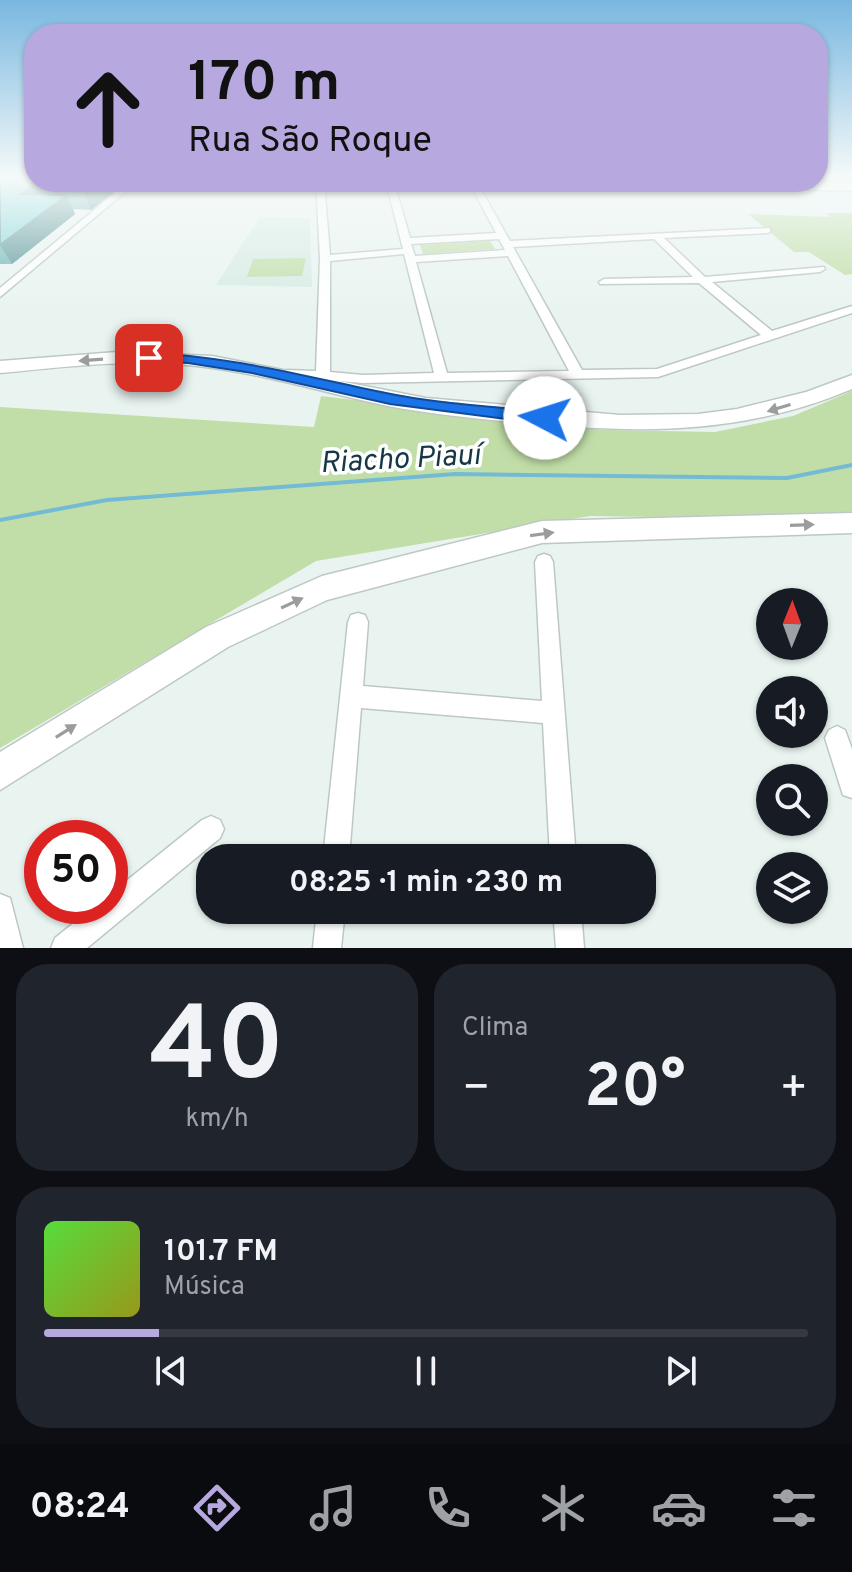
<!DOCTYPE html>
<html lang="pt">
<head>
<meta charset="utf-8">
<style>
	body { margin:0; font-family:Overpass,sans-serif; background:#20242c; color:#f1f3f6; height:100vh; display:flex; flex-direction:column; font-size:30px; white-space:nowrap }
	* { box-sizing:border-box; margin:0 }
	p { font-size:26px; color:#9ea1a6 }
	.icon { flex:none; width:44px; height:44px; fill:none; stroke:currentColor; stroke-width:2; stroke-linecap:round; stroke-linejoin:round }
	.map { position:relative; height:948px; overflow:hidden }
	.sheet { display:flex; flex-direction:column; gap:16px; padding:16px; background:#0d0f14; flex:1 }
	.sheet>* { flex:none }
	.banner { position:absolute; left:24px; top:24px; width:804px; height:168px; border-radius:32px; box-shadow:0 2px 6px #0004; background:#b7a8e0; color:#111; overflow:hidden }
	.needle { width:52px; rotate:1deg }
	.buttons { position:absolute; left:756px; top:588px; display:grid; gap:16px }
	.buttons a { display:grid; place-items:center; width:72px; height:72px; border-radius:50%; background:#171b24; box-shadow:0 2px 6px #0004; font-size:40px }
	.speed { position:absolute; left:24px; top:820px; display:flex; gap:16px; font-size:40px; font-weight:700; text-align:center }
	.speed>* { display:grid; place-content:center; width:104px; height:104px; border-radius:50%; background:#171b24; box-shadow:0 2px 6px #0004; line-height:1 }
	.speed .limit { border:12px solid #d22; background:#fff; color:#111 }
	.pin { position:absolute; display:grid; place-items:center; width:68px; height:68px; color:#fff; margin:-34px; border-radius:16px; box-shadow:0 4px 12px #0006 }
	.me { position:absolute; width:88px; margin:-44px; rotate:275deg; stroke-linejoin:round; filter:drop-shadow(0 0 6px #0008) }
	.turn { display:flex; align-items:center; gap:28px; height:168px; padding:0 32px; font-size:36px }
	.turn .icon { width:104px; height:104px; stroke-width:2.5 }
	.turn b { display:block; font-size:56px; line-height:68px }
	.big { font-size:60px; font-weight:700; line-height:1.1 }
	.sheet .widget { flex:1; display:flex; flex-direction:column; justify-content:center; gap:12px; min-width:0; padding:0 28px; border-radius:32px; background:#20242c }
	.sheet .dial { align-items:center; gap:0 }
	.dial b { font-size:104px; line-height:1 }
	.song { display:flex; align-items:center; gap:24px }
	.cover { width:96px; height:96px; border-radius:12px; background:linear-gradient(135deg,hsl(110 70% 55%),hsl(60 70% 35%)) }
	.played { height:8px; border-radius:4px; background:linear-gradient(90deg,#b7a8e0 15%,#363941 15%) }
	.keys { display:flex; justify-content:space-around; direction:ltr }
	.heat { display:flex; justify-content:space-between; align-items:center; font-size:44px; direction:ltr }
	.sheet .tiles { flex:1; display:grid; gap:16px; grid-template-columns:1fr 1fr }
	.widget:last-child { grid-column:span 2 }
	.trip { position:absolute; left:196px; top:844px; width:460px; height:80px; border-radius:32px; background:#171b24; box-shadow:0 2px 6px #0004; font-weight:700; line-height:80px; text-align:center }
	.tabs { display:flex; height:128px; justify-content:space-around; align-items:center; background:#090b0e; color:#9ea1a6 }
	.tabs .icon { width:56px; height:56px }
	.tabs .active { color:#b7a8e0 }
	.tabs b { font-size:36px; color:#f1f3f6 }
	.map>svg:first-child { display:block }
	.built { fill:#d7ebe5 }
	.green { fill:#c1dea8 }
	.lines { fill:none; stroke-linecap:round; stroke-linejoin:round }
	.stream { stroke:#73bbd5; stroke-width:4 }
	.street-casing { stroke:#bdc8c5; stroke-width:3 }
	.secondary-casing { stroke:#bdc8c5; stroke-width:3 }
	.primary-casing { stroke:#bdc8c5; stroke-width:3 }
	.street { fill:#fff; fill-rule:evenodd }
	.secondary { fill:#fff; fill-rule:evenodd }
	.primary { fill:#fff; fill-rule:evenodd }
	.wall { fill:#6db5b9 }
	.shaded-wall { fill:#599496 }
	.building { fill:#7fd3d7; stroke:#599496; stroke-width:2 }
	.oneway { fill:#9b9d9c }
	.route { fill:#1a73e8; stroke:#114b97; stroke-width:2 }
	.labels { text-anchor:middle; stroke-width:7; stroke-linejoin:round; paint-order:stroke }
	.water-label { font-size:30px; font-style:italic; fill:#163844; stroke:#fff }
</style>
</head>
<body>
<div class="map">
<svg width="852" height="948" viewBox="0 0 852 948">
	<rect width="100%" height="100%" fill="#e9f4f1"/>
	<path class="built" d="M 260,217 L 310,218 L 312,287 L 216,285 Z"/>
	<path class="green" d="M 827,213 L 852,213 L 852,274 L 845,275 L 809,252 L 794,252 L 748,214 L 830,217 Z
		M 490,241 L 495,249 L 423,254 L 420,245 Z
		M 306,258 L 302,276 L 247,277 L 253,259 Z
		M 852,391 L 852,520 L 590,516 L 316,561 L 0,748 L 0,407 L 314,427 L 321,396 L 606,430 L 715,432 L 793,416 Z"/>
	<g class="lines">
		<path class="stream" d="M 0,520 L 107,500 L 455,474 L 787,478 L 852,465"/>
		<defs>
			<path id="street" d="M 128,182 L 137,182 L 0,297 L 0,288 Z
				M 316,182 L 324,182 L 330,255 L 403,249 L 386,182 L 394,182 L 410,238 L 496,233 L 469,182 L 477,182 L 510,241 L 770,228 L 770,232 L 767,233 L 664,238 L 705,277 L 824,267 L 825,269 L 820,272 L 712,282 L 772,331 L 852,306 L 852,313 L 658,377 L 363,383 L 292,377 L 285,373 L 287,370 L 316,371 L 320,258 ZM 499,239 L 505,250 L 415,256 L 411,244 ZM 654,239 L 693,277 L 604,279 L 599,282 L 600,284 L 699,283 L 761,335 L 657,369 L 582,370 L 513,247 ZM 404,254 L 434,373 L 363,375 L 330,372 L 330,261 ZM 508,256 L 569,371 L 447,373 L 416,262 Z
				M 544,554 L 550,556 L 553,562 L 576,858 L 550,858 L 543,723 L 361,708 L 349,858 L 323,858 L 348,622 L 351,615 L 358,613 L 365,615 L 368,622 L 363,686 L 542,701 L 535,562 L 538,556 Z
				M 837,726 L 845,730 L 852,749 L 852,798 L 843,795 L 825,738 L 829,730 Z
				M 211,816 L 220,820 L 224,829 L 220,838 L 87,948 L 51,948 L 55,938 L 95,906 L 110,906 L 110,894 L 202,820 Z
				M 0,894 L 10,898 L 23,948 L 0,948 Z
				M 317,910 L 345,910 L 341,948 L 313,948 Z
				M 553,910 L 581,910 L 584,948 L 556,948 Z"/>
			<path id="secondary" d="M 117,352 L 212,356 L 426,398 L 620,415 L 698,414 L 737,409 L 806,392 L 852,375 L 852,389 C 747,433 650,434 538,424 C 488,420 437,415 388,406 C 321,392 255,371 187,365 C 125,359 62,367 0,373 L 0,361 Z
				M 852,513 L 852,533 L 542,543 L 327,600 L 228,647 L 0,790 L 0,752 L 206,627 L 322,576 L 542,521 Z"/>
			<path id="primary" d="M 692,182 L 852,183 L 852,191 L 699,186 Z"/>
		</defs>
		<use href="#street" class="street-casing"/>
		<use href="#secondary" class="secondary-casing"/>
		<use href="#primary" class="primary-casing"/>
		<use href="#street" class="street"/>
		<use href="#secondary" class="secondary"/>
		<use href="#primary" class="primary"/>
	</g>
	<path class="wall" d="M 0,178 L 34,182 L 127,182 L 91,210 L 73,209 L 75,214 L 12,264 L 0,264 Z"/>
	<path class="shaded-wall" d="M 38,182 L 71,182 L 44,190 L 48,199 L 21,194 Z
		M 97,182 L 127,182 L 91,210 L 83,192 Z
		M 67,195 L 75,214 L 12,264 L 0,245 Z"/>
	<path class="building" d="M 0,178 L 34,178 L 34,182 L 38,182 L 21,194 L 67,195 L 0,245 Z
		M 54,182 L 97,182 L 83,192 L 44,190 Z"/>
	<defs><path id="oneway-solid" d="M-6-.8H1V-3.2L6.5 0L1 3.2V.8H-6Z" transform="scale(2)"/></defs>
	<g class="oneway">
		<use href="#oneway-solid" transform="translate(91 360) rotate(176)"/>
		<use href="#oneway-solid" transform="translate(779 408) rotate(163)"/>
		<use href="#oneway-solid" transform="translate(802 525) rotate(-2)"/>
		<use href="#oneway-solid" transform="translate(542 534) rotate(-8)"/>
		<use href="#oneway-solid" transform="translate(292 603) rotate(-25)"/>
		<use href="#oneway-solid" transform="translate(66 731) rotate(-32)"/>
	</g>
	<linearGradient id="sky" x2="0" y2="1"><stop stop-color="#79b7e0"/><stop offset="0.57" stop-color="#f5faf9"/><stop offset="1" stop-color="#f5faf9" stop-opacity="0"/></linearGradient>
	<rect width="852" height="311" fill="url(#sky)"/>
	<path class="route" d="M 149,353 C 230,356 307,377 386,393 C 438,404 492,406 545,412 L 553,418 L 545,424 L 390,404 L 252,373 L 188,363 L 144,361 L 144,354 Z"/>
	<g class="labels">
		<g class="water-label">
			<text transform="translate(400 458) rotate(-3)" y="10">Riacho Piauí</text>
		</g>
	</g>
</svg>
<div class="buttons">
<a><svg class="needle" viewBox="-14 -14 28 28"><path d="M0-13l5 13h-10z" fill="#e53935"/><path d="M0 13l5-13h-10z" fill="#9ea1a6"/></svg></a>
<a><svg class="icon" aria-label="sound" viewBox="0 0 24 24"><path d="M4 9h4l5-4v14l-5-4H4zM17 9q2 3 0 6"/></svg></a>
<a><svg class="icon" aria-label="search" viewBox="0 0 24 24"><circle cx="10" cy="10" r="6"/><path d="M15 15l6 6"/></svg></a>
<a><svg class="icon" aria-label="layers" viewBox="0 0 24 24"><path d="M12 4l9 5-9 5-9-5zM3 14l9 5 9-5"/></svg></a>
</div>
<div class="speed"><div class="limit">50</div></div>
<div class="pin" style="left:149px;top:358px;background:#d93025"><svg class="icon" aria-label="arrive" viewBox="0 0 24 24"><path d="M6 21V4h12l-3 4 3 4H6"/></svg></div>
<svg class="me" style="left:545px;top:418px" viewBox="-20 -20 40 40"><circle r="19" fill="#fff"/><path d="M0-13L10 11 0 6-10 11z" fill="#1a73e8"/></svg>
<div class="trip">08:25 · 1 min · 230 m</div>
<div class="banner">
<div class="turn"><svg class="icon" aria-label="ahead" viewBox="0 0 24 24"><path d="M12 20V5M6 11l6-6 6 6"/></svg><div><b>170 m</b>Rua São Roque</div></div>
</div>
</div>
<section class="sheet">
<div class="tiles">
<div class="widget dial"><b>40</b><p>km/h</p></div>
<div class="widget"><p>Clima</p>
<div class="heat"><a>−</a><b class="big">20°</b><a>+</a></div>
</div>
<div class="widget">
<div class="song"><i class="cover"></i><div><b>101.7 FM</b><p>Música</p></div></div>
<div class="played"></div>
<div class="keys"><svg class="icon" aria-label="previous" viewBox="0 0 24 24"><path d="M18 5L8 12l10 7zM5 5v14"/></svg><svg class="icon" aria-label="pause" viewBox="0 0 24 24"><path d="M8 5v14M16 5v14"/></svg><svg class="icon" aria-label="next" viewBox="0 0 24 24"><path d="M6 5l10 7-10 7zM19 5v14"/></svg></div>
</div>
</div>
</section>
<nav class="tabs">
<b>08:24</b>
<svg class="icon active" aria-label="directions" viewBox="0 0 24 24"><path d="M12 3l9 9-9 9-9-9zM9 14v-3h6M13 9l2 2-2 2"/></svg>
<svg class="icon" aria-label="music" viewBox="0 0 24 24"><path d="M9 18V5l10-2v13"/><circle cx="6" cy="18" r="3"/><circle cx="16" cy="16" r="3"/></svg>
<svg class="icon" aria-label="phone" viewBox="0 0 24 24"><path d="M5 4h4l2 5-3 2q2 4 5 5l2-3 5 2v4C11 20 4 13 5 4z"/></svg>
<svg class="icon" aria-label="climate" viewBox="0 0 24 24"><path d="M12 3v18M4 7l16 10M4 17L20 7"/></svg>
<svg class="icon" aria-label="car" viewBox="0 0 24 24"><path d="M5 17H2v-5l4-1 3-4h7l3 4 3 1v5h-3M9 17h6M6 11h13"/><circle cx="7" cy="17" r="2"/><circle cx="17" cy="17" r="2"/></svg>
<svg class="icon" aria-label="filters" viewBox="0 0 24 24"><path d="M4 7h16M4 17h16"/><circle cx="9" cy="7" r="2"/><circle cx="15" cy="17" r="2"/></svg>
</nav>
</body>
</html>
